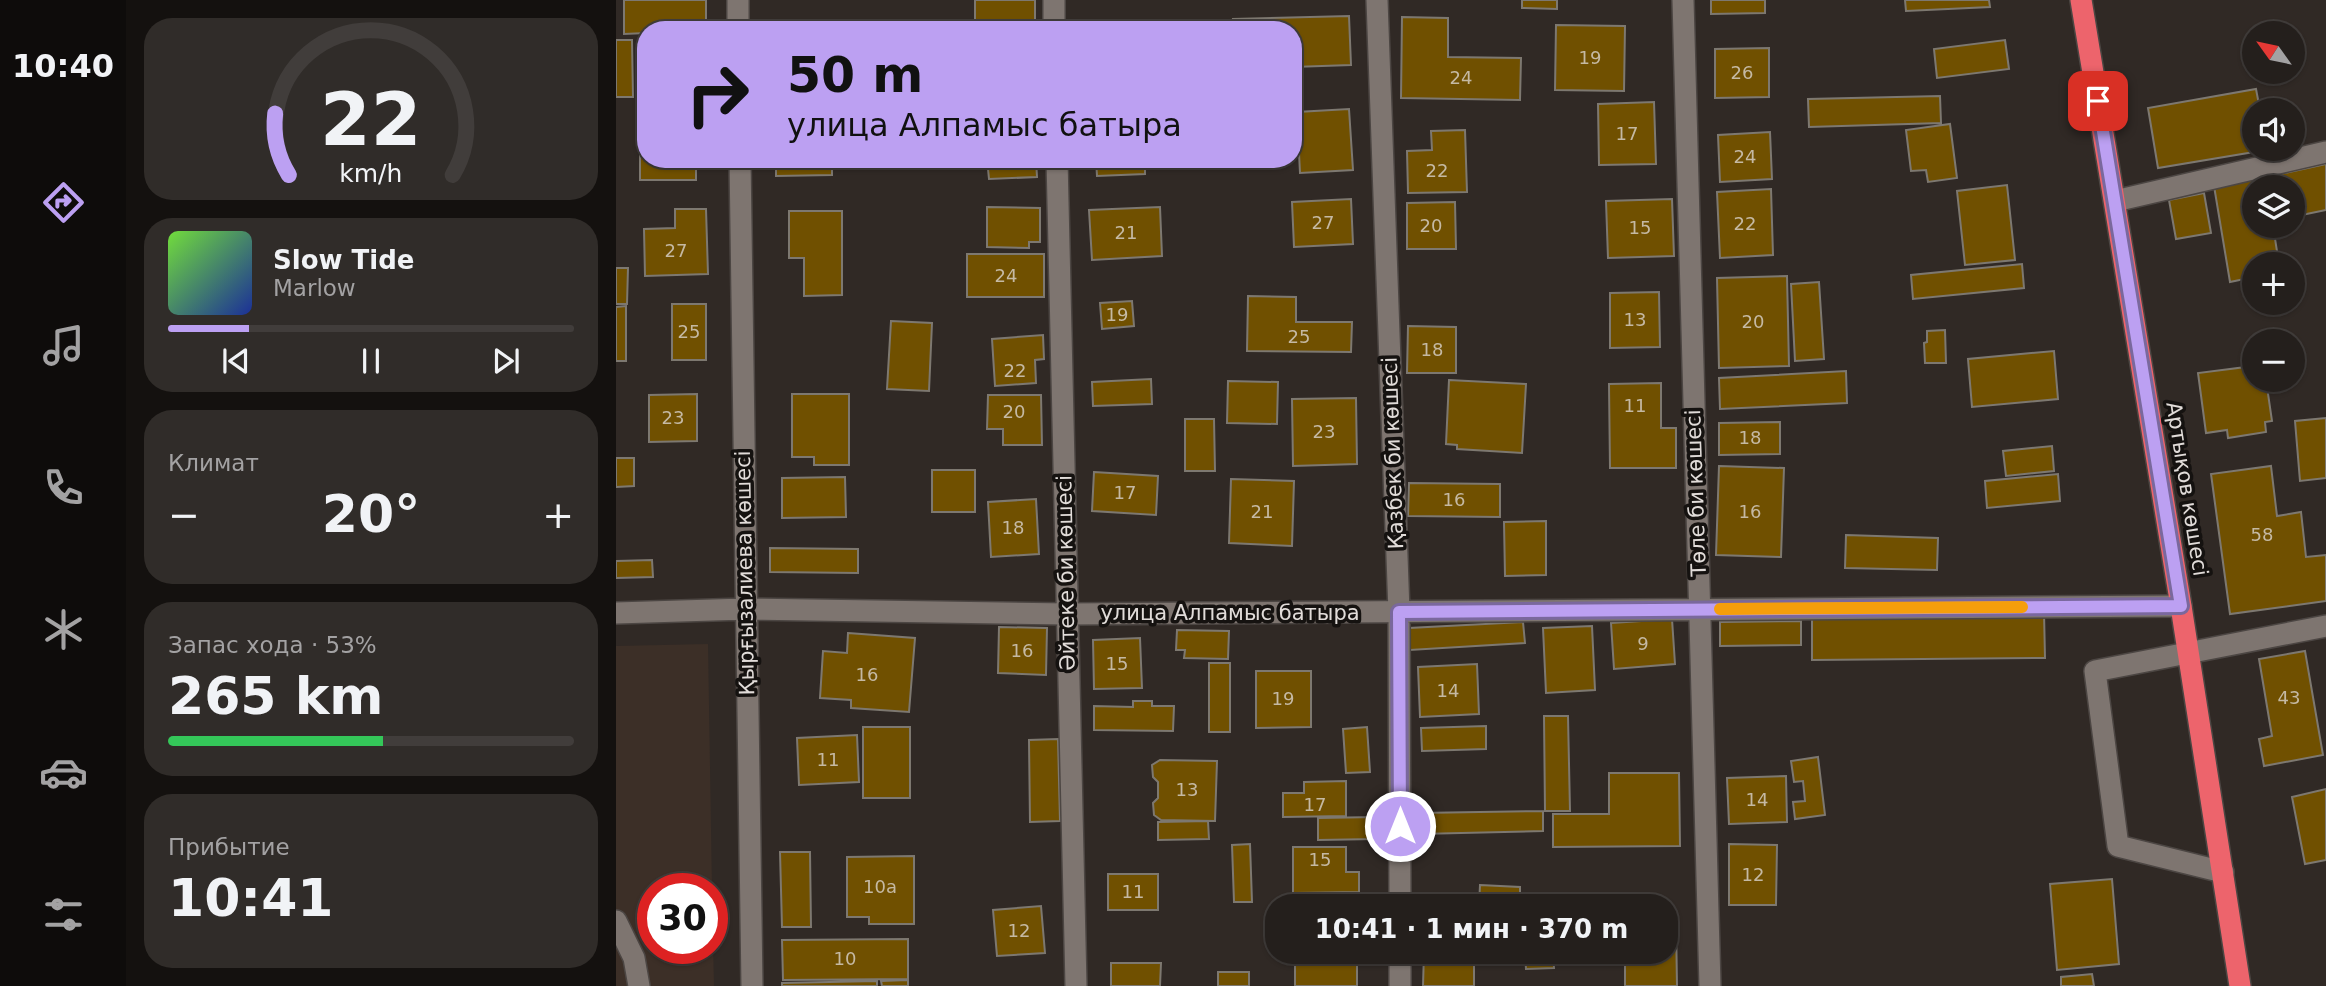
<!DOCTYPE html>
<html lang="ru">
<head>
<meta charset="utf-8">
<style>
	body { margin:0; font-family:"DejaVu Sans",sans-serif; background:#302c29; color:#f1f3f6; height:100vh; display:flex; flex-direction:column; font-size:26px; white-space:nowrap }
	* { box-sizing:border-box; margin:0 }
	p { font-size:23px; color:#a3a2a3 }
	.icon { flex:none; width:38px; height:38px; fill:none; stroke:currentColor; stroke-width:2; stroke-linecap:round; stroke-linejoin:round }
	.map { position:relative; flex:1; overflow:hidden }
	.details { display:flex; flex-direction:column; gap:18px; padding:18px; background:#14110f; width:490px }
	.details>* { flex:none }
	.top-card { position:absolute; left:21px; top:21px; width:665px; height:147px; border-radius:28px; box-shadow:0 2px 5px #0004,0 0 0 2px #413d3b; background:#bca0f2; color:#111; overflow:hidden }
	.needle { width:46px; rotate:303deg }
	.buttons { position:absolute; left:1626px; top:21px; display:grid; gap:14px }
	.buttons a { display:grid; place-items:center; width:63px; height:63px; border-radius:50%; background:#241f1c; box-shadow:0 2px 5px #0004,0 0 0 2px #413d3b; font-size:35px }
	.speed { position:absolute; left:21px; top:873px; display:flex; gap:14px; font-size:35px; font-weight:700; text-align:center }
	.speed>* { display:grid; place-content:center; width:91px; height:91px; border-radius:50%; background:#241f1c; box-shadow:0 2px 5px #0004,0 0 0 2px #413d3b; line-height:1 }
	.speed .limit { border:10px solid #d22; background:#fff; color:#111 }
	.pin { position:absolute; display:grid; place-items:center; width:60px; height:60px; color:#fff; margin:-30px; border-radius:14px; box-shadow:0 4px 10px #0006 }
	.me { position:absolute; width:77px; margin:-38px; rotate:0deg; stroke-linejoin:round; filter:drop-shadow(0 0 5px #0008) }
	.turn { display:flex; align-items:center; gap:24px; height:147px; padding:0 35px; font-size:32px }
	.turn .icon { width:91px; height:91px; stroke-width:2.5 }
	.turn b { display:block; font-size:49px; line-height:60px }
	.big { font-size:52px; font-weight:600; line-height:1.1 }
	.details .widget { flex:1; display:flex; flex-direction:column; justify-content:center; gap:10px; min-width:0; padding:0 24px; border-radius:28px; background:#302c29 }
	.details .dial { align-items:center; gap:0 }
	.dial svg { height:182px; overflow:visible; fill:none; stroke:#413d3b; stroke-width:7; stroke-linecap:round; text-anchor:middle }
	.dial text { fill:#f1f3f6; stroke:none }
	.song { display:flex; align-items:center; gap:21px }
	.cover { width:84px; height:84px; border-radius:10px; background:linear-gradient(135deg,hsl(100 70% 55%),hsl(230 70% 35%)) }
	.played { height:7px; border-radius:4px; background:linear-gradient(90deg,#bca0f2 20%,#413d3b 20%) }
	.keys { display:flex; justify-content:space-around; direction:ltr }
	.heat { display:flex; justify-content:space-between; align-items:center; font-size:38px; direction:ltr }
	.charge { height:10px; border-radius:5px; background:linear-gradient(90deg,#34c759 53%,#413d3b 0) }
	.trip { position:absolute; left:649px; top:894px; width:413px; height:70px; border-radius:28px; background:#241f1c; box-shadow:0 2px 5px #0004,0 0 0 2px #413d3b; font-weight:600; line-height:70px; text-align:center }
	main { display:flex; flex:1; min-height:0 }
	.tab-bar { display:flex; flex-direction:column; width:126px; justify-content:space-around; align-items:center; background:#0e0c0b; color:#a3a2a3 }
	.tab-bar .icon { width:49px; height:49px }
	.tab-bar .selected { color:#bca0f2 }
	.tab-bar b { font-size:32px; color:#f1f3f6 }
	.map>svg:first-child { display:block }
	.built { fill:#3c2f27 }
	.building { fill:#705000; stroke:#7d7870; stroke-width:2 }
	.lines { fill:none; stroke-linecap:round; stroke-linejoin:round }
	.minor-casing { stroke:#4c4643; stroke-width:24 }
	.highway-casing { stroke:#4c4643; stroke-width:24 }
	.minor { stroke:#7e7570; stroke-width:21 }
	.highway { stroke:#ed646c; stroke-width:21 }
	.route-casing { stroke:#7a689d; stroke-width:18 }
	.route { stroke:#bca0f2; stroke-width:12 }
	.slow { stroke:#f59e0b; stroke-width:12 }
	.labels { text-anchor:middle; stroke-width:7; stroke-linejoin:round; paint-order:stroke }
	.number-label { font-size:18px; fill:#c5b9a3 }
	.street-label { font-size:21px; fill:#e1dcd9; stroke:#151210 }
</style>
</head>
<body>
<main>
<nav class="tab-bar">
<b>10:40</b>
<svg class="icon selected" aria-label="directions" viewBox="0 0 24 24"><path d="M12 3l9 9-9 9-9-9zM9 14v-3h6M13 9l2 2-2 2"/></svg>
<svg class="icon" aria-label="music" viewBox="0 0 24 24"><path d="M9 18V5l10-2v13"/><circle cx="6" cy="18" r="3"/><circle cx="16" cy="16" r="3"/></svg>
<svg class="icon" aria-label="phone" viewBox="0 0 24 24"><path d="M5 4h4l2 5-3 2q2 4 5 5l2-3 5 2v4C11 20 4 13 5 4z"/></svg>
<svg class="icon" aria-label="climate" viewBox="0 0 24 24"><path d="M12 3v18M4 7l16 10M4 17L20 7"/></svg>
<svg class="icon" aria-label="car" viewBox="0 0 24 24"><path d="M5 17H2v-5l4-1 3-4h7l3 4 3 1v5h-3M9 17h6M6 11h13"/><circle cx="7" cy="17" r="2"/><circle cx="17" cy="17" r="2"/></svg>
<svg class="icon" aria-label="filters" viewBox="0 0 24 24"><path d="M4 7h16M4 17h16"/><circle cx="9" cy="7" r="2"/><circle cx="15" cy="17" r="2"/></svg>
</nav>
<section class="details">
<div class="widget dial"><svg viewBox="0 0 100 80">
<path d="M14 69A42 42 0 1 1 86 69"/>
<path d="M14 69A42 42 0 0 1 8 42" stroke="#bca0f2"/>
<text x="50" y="56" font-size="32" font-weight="700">22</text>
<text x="50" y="72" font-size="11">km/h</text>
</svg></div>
<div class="widget">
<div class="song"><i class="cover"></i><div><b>Slow Tide</b><p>Marlow</p></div></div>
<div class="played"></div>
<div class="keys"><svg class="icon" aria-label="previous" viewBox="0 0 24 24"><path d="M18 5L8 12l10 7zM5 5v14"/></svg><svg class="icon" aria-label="pause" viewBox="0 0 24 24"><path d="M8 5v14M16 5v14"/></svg><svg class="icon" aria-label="next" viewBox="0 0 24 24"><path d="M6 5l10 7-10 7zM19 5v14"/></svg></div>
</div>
<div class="widget"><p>Климат</p>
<div class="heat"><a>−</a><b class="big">20°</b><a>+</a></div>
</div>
<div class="widget"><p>Запас хода · 53%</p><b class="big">265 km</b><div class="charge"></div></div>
<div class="widget"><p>Прибытие</p><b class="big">10:41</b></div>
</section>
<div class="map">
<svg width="1710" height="986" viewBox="0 0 1710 986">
	<rect width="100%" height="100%" fill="#302925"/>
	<path class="built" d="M 92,644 L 96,889 L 37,889 L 37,948 L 96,948 L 96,896 L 98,986 L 0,986 L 0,646 Z"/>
	<path class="building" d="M 8,0 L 90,0 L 90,30 L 30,30 L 30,33 L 8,34 Z
		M 359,0 L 419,0 L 419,28 L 359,28 Z
		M 906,0 L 941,0 L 941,9 L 906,8 Z
		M 1095,0 L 1149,0 L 1149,13 L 1095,14 Z
		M 1289,0 L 1373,0 L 1374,7 L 1290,11 Z
		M 733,16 L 735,65 L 677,67 L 677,30 L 618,30 L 617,19 Z
		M 786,17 L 832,18 L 832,57 L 905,58 L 904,100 L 785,98 Z
		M 940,25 L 1009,26 L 1008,91 L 939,90 Z
		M 0,40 L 16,40 L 17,97 L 0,97 Z
		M 1389,40 L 1393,69 L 1321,78 L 1318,49 Z
		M 1153,48 L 1153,97 L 1099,98 L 1099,49 Z
		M 1640,89 L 1644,110 L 1638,110 L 1638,149 L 1650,150 L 1542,168 L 1532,108 Z
		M 1324,96 L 1325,123 L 1193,127 L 1192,99 Z
		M 1038,102 L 1040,164 L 983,165 L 982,104 Z
		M 733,109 L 737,170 L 684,173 L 681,112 Z
		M 1334,124 L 1341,178 L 1312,182 L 1310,170 L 1295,171 L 1290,130 Z
		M 849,130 L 851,192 L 792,193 L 791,151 L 816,150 L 815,131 Z
		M 1154,132 L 1156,179 L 1104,182 L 1102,135 Z
		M 24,133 L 30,133 L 30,159 L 80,159 L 80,180 L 24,180 Z
		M 160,159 L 239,159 L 239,162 L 216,163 L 216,175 L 160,176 Z
		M 371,159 L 420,159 L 421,177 L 373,179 Z
		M 480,159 L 529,159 L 529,174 L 481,176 Z
		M 1710,164 L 1710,210 L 1676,217 L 1676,187 L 1667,187 L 1664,174 Z
		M 1649,177 L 1651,187 L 1638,187 L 1638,226 L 1657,226 L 1663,264 L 1638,264 L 1638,277 L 1614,282 L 1598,186 Z
		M 1391,185 L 1399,260 L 1349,265 L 1341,191 Z
		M 1155,189 L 1157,255 L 1104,258 L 1101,192 Z
		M 1588,193 L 1595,233 L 1560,239 L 1553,200 Z
		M 735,199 L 737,244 L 678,247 L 676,202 Z
		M 1056,199 L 1058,256 L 992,258 L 990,201 Z
		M 839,202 L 840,249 L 791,249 L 791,203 Z
		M 371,207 L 424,208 L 424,242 L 413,242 L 413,248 L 371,247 Z
		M 544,207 L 546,256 L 476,260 L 473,210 Z
		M 59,209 L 90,209 L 92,274 L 29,276 L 28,229 L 59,228 Z
		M 173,211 L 226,211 L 226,295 L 188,296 L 188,258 L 173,258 Z
		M 351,254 L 428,254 L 428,297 L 351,297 Z
		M 1406,264 L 1408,288 L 1297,299 L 1295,275 Z
		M 0,268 L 12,268 L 11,304 L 0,304 Z
		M 1171,276 L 1173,366 L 1103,368 L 1101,278 Z
		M 1203,282 L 1208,359 L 1179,361 L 1175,284 Z
		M 1043,292 L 1044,347 L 994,348 L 994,293 Z
		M 632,296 L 680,297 L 680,322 L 736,322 L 735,352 L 631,351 Z
		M 516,301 L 518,326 L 486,329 L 484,303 Z
		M 56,304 L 90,304 L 90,360 L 56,360 Z
		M 10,306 L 10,361 L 0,361 L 0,307 Z
		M 275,321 L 316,323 L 313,391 L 271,389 Z
		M 792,326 L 840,327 L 840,373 L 791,373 Z
		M 1329,330 L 1330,363 L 1309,363 L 1308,343 L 1311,342 L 1311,331 Z
		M 427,335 L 428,359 L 419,360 L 420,383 L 379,386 L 376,339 Z
		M 1438,351 L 1442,399 L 1356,407 L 1352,359 Z
		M 1638,366 L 1638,380 L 1650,380 L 1656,421 L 1649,422 L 1650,432 L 1612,438 L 1611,430 L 1590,433 L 1582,373 Z
		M 1230,371 L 1231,403 L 1104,409 L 1103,378 Z
		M 535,379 L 536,404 L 477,406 L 476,382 Z
		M 833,380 L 910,384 L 906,453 L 841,449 L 841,445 L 830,444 Z
		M 612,381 L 662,382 L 661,424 L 611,423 Z
		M 1045,383 L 1045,428 L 1060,428 L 1060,468 L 994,468 L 993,384 Z
		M 81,394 L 81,441 L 33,442 L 33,395 Z
		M 176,394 L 233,394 L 233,465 L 198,465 L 198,457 L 176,457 Z
		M 372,395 L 425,395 L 426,445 L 387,445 L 387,429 L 371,429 Z
		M 740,398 L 741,464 L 677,466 L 676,399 Z
		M 1710,418 L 1710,478 L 1684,481 L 1679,421 Z
		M 569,419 L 598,419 L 599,471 L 569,471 Z
		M 1164,422 L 1164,454 L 1103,455 L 1103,423 Z
		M 1436,446 L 1438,471 L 1390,476 L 1387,451 Z
		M 0,458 L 18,458 L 18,486 L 0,487 Z
		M 1103,466 L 1168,468 L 1165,557 L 1100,555 Z
		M 1655,466 L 1661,516 L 1685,512 L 1690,557 L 1710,555 L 1710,601 L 1614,614 L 1595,474 Z
		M 316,470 L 359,470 L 359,512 L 316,512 Z
		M 478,472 L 542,476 L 540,515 L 476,511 Z
		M 1442,474 L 1444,501 L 1371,508 L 1369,481 Z
		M 229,477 L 230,517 L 166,518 L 166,478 Z
		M 615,479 L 678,481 L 676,546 L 613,543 Z
		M 793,483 L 884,484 L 884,517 L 792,516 Z
		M 420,499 L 423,554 L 375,557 L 372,502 Z
		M 930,521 L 930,575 L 889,576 L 888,522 Z
		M 1230,535 L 1322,538 L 1321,570 L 1229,568 Z
		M 154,548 L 242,549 L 242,573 L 154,572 Z
		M 36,560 L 37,577 L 0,578 L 0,561 Z
		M 1428,612 L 1429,658 L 1196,660 L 1196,614 Z
		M 1056,619 L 1059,664 L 998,669 L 995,623 Z
		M 1185,621 L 1185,645 L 1104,646 L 1104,622 Z
		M 907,622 L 909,643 L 794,650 L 793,628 Z
		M 976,626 L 979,690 L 930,693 L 927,628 Z
		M 383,627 L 431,628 L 430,675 L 382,673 Z
		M 561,630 L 613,631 L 612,659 L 568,658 L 569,650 L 560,650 Z
		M 232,633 L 299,638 L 293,712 L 235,708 L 235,700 L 204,698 L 207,651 L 231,653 Z
		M 524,638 L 526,688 L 478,689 L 477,640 Z
		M 1689,651 L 1707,755 L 1648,766 L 1643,739 L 1656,736 L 1643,659 Z
		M 593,663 L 614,663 L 614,732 L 593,732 Z
		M 861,664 L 863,714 L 804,717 L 802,667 Z
		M 640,671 L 695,671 L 695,727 L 640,728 Z
		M 517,701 L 536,701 L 536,706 L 558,706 L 557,731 L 478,730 L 478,706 L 517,707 Z
		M 928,716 L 952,716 L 954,811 L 929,811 Z
		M 870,726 L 870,749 L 806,751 L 805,728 Z
		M 247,727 L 294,727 L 294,798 L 247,798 Z
		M 751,727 L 754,772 L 730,773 L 727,729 Z
		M 241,735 L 243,782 L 183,785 L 181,738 Z
		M 442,739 L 444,821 L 414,822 L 413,740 Z
		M 1202,757 L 1209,815 L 1179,819 L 1177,802 L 1189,801 L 1187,781 L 1178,782 L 1175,761 Z
		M 544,760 L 601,761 L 599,821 L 545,820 L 538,815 L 537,803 L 542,798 L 542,782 L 537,777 L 536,765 Z
		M 993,773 L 1063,773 L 1064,846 L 937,847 L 937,814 L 993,814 Z
		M 1170,776 L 1171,822 L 1113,824 L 1111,778 Z
		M 730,781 L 730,816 L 667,817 L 667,793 L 688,793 L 688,782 Z
		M 1710,789 L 1710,860 L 1689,864 L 1676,797 Z
		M 927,811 L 927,831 L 803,834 L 802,813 Z
		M 760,817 L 760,839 L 702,840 L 702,818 Z
		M 592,821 L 593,839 L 542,840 L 542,822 Z
		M 634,844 L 636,902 L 618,902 L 616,845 Z
		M 1113,844 L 1161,845 L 1160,905 L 1113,905 Z
		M 677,847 L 730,847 L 730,872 L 743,872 L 743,892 L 677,893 Z
		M 164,852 L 194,852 L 195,927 L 166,927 Z
		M 298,856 L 298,924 L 253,924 L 253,917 L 231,917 L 231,857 Z
		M 492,874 L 542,874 L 542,910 L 492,910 Z
		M 1496,879 L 1503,964 L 1441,970 L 1434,884 Z
		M 864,885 L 904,887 L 904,906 L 863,906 Z
		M 425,906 L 429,953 L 381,956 L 377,910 Z
		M 1060,922 L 1061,986 L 1009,986 L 1009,952 L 1050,952 L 1050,923 Z
		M 292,939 L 292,979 L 167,980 L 166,940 Z
		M 679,952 L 741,952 L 741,986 L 679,986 Z
		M 808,952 L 858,952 L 858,986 L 807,986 Z
		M 909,952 L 937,952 L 938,968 L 910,969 Z
		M 495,963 L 545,963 L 544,986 L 495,986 Z
		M 602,972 L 633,972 L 633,986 L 602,986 Z
		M 1476,974 L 1478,986 L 1445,986 L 1445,977 Z
		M 292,980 L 292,986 L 266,986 L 265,981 Z
		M 261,981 L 261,986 L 166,986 L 166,983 Z"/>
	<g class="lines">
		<defs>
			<path id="minor" d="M 122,0 L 122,30
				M 438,0 L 438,30
				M 761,0 L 783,612 L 784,906
				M 1067,0 L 1094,986
				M 124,159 L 136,986
				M 441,159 L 460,986
				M 1499,201 L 1710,152
				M 0,613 L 129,609 L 451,614 L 1565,606
				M 1607,872 L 1502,846 L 1479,671 L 1710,626
				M 0,921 L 18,958 L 23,986
				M 784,952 L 784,986"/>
			<path id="highway" d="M 1465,0 L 1565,606 L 1624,986"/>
		</defs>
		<use href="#minor" class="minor-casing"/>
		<use href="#highway" class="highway-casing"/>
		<use href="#minor" class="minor"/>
		<use href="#highway" class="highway"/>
	</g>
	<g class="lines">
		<defs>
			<path id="route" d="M 784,826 L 783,612 L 1565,606 L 1482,101"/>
		</defs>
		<use href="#route" class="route-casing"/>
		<use href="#route" class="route"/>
		<path class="slow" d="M 1104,609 L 1406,607"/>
	</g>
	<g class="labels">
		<g class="number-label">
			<text x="974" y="64">19</text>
			<text x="1126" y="79">26</text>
			<text x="845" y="84">24</text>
			<text x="1011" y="140">17</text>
			<text x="1129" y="163">24</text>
			<text x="821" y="177">22</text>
			<text x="707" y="229">27</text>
			<text x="1129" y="230">22</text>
			<text x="815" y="232">20</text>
			<text x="1024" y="234">15</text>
			<text x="510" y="239">21</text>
			<text x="60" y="257">27</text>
			<text x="390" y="282">24</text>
			<text x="501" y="321">19</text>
			<text x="1019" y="326">13</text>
			<text x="1137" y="328">20</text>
			<text x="73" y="338">25</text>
			<text x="683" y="343">25</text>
			<text x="816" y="356">18</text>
			<text x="399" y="377">22</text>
			<text x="1019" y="412">11</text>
			<text x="398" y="418">20</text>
			<text x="57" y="424">23</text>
			<text x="708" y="438">23</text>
			<text x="1134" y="444">18</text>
			<text x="509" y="499">17</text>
			<text x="838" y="506">16</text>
			<text x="646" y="518">21</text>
			<text x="1134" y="518">16</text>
			<text x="397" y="534">18</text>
			<text x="1646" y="541">58</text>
			<text x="1027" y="650">9</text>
			<text x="406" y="657">16</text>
			<text x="501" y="670">15</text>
			<text x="251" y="681">16</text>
			<text x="832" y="697">14</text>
			<text x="1673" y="704">43</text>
			<text x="667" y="705">19</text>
			<text x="212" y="766">11</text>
			<text x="571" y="796">13</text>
			<text x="1141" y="806">14</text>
			<text x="699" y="811">17</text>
			<text x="704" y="866">15</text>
			<text x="1137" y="881">12</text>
			<text x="264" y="893">10а</text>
			<text x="517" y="898">11</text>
			<text x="403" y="937">12</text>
			<text x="229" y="965">10</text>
		</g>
		<g class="street-label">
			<text transform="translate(777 453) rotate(-92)" y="7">Қазбек би көшесі</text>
			<text transform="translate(1571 489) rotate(81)" y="7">Артықов көшесі</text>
			<text transform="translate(1080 493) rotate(-92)" y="7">Төле би көшесі</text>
			<text transform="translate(129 573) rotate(-91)" y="7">Қырғызалиева көшесі</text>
			<text transform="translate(450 573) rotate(-91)" y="7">Әйтеке би көшесі</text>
			<text x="614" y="620">улица Алпамыс батыра</text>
		</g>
	</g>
</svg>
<div class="buttons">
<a><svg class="needle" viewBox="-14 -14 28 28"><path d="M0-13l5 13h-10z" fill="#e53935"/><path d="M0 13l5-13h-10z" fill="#a3a2a3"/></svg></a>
<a><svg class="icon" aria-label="sound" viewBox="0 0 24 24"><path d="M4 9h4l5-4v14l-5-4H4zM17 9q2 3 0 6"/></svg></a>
<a><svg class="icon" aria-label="layers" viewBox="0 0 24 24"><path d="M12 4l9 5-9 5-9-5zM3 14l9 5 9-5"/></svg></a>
<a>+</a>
<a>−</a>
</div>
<div class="speed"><div class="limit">30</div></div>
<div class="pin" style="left:1482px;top:101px;background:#d93025"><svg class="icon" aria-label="arrive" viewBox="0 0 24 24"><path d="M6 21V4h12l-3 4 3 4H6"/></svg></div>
<svg class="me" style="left:784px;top:826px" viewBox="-20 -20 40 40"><circle r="17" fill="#bca0f2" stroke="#fff" stroke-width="3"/><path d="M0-11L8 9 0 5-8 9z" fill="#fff"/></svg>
<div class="trip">10:41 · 1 мин · 370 m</div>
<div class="top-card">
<div class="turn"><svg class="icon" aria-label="right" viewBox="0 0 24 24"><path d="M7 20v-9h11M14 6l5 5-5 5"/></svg><div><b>50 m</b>улица Алпамыс батыра</div></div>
</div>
</div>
</main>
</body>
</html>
